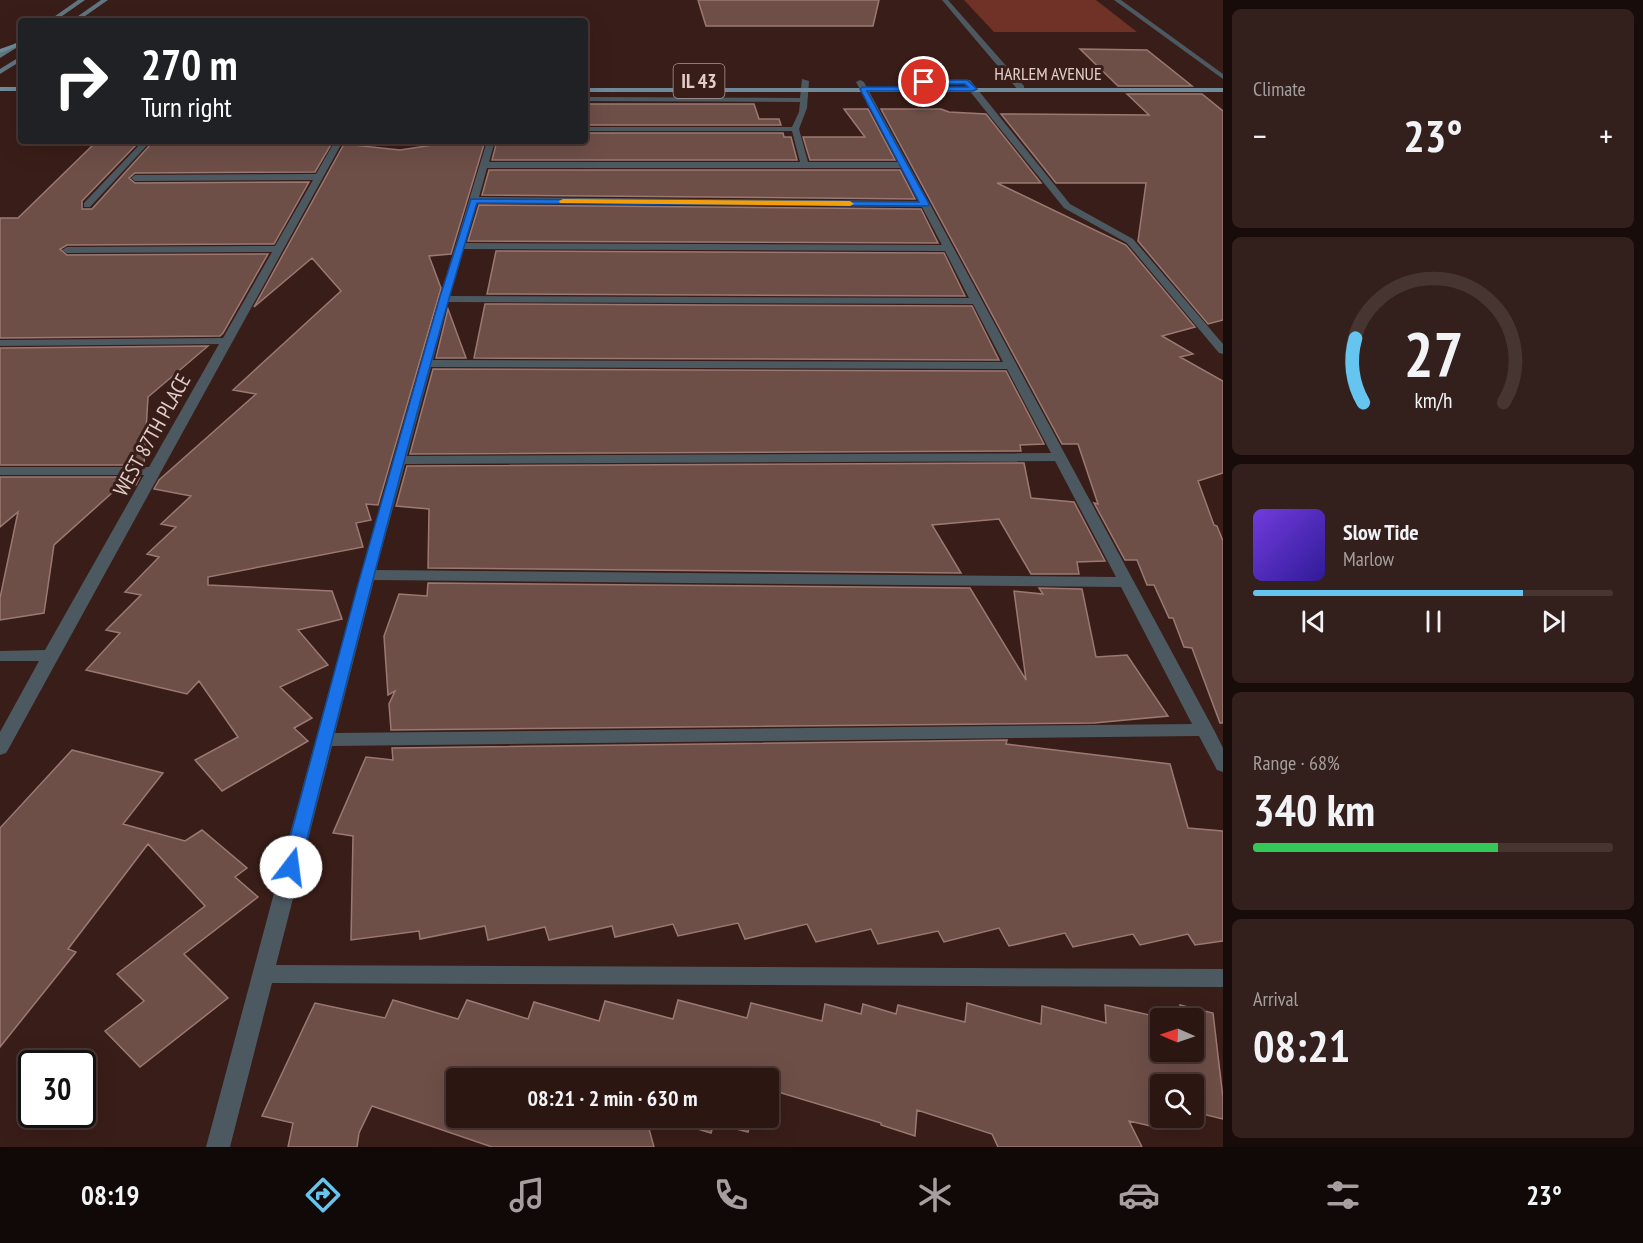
<!DOCTYPE html>
<html lang="en">
<head>
<meta charset="utf-8">
<style>
	body { margin:0; font-family:"PT Sans Narrow",sans-serif; background:#331f1b; color:#f1f3f6; height:100vh; display:flex; flex-direction:column; font-size:22px; white-space:nowrap }
	* { box-sizing:border-box; margin:0 }
	p { font-size:20px; color:#a69f9f }
	.icon { flex:none; width:33px; height:33px; fill:none; stroke:currentColor; stroke-width:2; stroke-linecap:round; stroke-linejoin:round }
	.map { position:relative; flex:1; overflow:hidden }
	.drawer { display:flex; flex-direction:column; gap:9px; padding:9px; background:#180c0a; width:420px }
	.drawer>* { flex:none }
	.hud { position:absolute; left:18px; top:18px; width:570px; height:126px; border-radius:6px; box-shadow:0 6px 24px #0002,0 0 0 2px #473532; background:#202124; color:#fff; overflow:hidden }
	.needle { width:39px; rotate:272deg }
	.controls { position:absolute; left:1150px; top:1008px; display:grid; gap:12px }
	.controls a { display:grid; place-items:center; width:54px; height:54px; border-radius:6px; background:#2b1612; box-shadow:0 6px 24px #0002,0 0 0 2px #473532; font-size:30px }
	.speed { position:absolute; left:18px; top:1050px; display:flex; gap:12px; font-size:30px; font-weight:700; text-align:center }
	.speed>* { display:grid; place-content:center; width:78px; height:78px; border-radius:50%; background:#2b1612; box-shadow:0 6px 24px #0002,0 0 0 2px #473532; line-height:1 }
	.speed .limit { border:3px solid #111; border-radius:9px; background:#fff; color:#111 }
	.pin { position:absolute; display:grid; place-items:center; width:51px; height:51px; color:#fff; margin:-26px; border:3px solid #fff; border-radius:50%; box-shadow:0 2px 6px #0007 }
	.me { position:absolute; width:66px; margin:-33px; rotate:15deg; stroke-linejoin:round; filter:drop-shadow(0 0 4px #0008) }
	.turn { display:flex; align-items:center; gap:21px; height:126px; padding:0 24px; font-size:27px }
	.turn .icon { width:78px; height:78px; stroke-width:2.5 }
	.turn b { display:block; font-size:42px; line-height:51px }
	.big { font-size:45px; font-weight:800; line-height:1.1 }
	.drawer .widget { flex:1; display:flex; flex-direction:column; justify-content:center; gap:9px; min-width:0; padding:0 21px; border-radius:9px; background:#331f1b }
	.drawer .dial { align-items:center; gap:0 }
	.dial svg { height:156px; overflow:visible; fill:none; stroke:#473532; stroke-width:7; stroke-linecap:round; text-anchor:middle }
	.dial text { fill:#f1f3f6; stroke:none }
	.song { display:flex; align-items:center; gap:18px }
	.cover { width:72px; height:72px; border-radius:9px; background:linear-gradient(135deg,hsl(260 70% 55%),hsl(250 70% 35%)) }
	.played { height:6px; border-radius:3px; background:linear-gradient(90deg,#65c5ee 75%,#473532 75%) }
	.keys { display:flex; justify-content:space-around; direction:ltr }
	.heat { display:flex; justify-content:space-between; align-items:center; font-size:33px; direction:ltr }
	.charge { height:9px; border-radius:4px; background:linear-gradient(90deg,#34c759 68%,#473532 0) }
	.trip { position:absolute; left:446px; top:1068px; width:333px; height:60px; border-radius:6px; background:#2b1612; box-shadow:0 6px 24px #0002,0 0 0 2px #473532; font-weight:800; line-height:60px; text-align:center }
	.dock { display:flex; height:96px; justify-content:space-around; align-items:center; background:#110907; color:#a69f9f }
	.dock .icon { width:42px; height:42px }
	.dock .on { color:#65c5ee }
	.dock b { font-size:27px; color:#f1f3f6 }
	main { display:flex; flex:1; min-height:0 }
	.map>svg:first-child { display:block }
	.green { fill:#703126 }
	.building { fill:#6e4f48; stroke:#9b7972; stroke-width:1.5 }
	.lines { fill:none; stroke-linecap:round; stroke-linejoin:round }
	.minor { fill:#4c5960; fill-rule:evenodd }
	.secondary { fill:#607680; fill-rule:evenodd }
	.primary { fill:#6f8b99; fill-rule:evenodd }
	.route { fill:#1a73e8; stroke:#114b97; stroke-width:1.5 }
	.slow { fill:#f59e0b }
	.labels { text-anchor:middle; stroke-width:6; stroke-linejoin:round; paint-order:stroke }
	.far-street-label { font-size:18px; fill:#e1ceca; stroke:#391d18 }
	.shield { fill:#391d18; stroke:#af9995; stroke-width:1.5 }
	.shield-label { font-size:20px; font-weight:bold; fill:#e1ceca }
	.street-label { font-size:21px; fill:#e1ceca; stroke:#391d18 }
</style>
</head>
<body>
<main>
<div class="map">
<svg width="1223" height="1147" viewBox="0 0 1223 1147">
	<rect width="100%" height="100%" fill="#391d18"/>
	<path class="green" d="M 964,0 L 1096,0 L 1137,32 L 994,32 Z"/>
	<path class="building" d="M 698,0 L 879,0 L 873,26 L 706,26 Z
		M 1080,49 L 1147,50 L 1192,86 L 1118,86 Z
		M 1127,94 L 1202,94 L 1223,111 L 1223,320 L 1208,324 L 1138,241 L 1146,183 L 1056,183 L 1001,114 L 1149,115 Z
		M 585,104 L 754,104 L 759,119 L 779,119 L 781,125 L 585,125 Z
		M 844,109 L 868,109 L 895,160 L 810,160 L 803,137 L 865,137 Z
		M 881,109 L 941,109 L 949,112 L 986,114 L 1041,183 L 997,183 L 1126,245 L 1195,327 L 1162,336 L 1193,354 L 1180,357 L 1223,381 L 1223,473 L 1198,481 L 1214,525 L 1217,526 L 1223,541 L 1223,723 L 1220,723 L 1192,648 L 1184,647 L 1173,618 L 1169,618 L 1154,585 L 1147,585 L 1137,560 L 1125,560 L 1094,503 L 1098,504 L 1078,444 L 1062,444 Z
		M 585,133 L 783,133 L 784,137 L 791,137 L 797,160 L 492,160 L 497,141 L 585,141 Z
		M 168,141 L 332,143 L 315,172 L 135,173 L 129,178 L 135,183 L 309,182 L 274,244 L 67,245 L 60,249 L 67,255 L 268,254 L 223,333 L 220,336 L 0,338 L 0,218 L 18,218 L 93,145 L 136,145 L 82,201 L 82,209 L 92,209 L 150,145 L 160,145 Z
		M 459,141 L 485,141 L 451,254 L 429,256 L 441,288 L 378,505 L 366,504 L 371,520 L 356,523 L 363,547 L 208,577 L 208,585 L 332,591 L 342,619 L 298,630 L 328,665 L 280,687 L 312,718 L 294,728 L 308,741 L 222,791 L 195,760 L 238,737 L 199,681 L 187,694 L 86,670 L 120,633 L 106,630 L 141,595 L 125,592 L 159,557 L 147,554 L 176,527 L 161,524 L 191,496 L 154,489 L 159,480 L 256,394 L 233,390 L 341,291 L 312,258 L 254,307 L 344,144 L 400,150 Z
		M 489,170 L 900,170 L 915,199 L 482,195 Z
		M 479,205 L 921,209 L 938,243 L 468,241 Z
		M 496,251 L 944,253 L 965,296 L 487,294 Z
		M 485,304 L 972,306 L 999,360 L 474,358 Z
		M 448,309 L 466,358 L 436,358 Z
		M 208,346 L 148,397 L 144,465 L 0,465 L 0,348 Z
		M 433,369 L 1006,371 L 1044,444 L 1020,445 L 1021,451 L 410,454 Z
		M 1024,463 L 1031,498 L 1074,502 L 1105,561 L 1077,562 L 1079,574 L 1031,574 L 999,519 L 932,525 L 961,573 L 428,568 L 429,509 L 396,506 L 407,466 Z
		M 0,477 L 140,477 L 136,485 L 123,483 L 54,545 L 44,613 L 0,620 L 0,598 L 18,512 L 0,527 Z
		M 428,583 L 970,588 L 1026,680 L 1014,591 L 1043,594 L 1039,588 L 1082,589 L 1096,657 L 1127,655 L 1168,716 L 1094,723 L 391,730 L 389,704 L 395,691 L 388,695 L 384,636 L 399,594 L 427,596 Z
		M 1007,740 L 1006,744 L 1170,764 L 1188,828 L 1223,831 L 1223,941 L 1195,945 L 1188,934 L 1140,945 L 1133,934 L 1073,947 L 1065,933 L 1009,946 L 999,928 L 944,942 L 938,931 L 878,944 L 871,929 L 816,942 L 807,924 L 745,939 L 738,923 L 678,936 L 673,924 L 615,937 L 612,926 L 549,940 L 545,927 L 488,940 L 485,926 L 420,939 L 419,931 L 351,940 L 353,836 L 333,833 L 366,757 L 393,760 L 392,748 Z
		M 72,750 L 163,773 L 123,824 L 185,841 L 202,830 L 247,868 L 235,877 L 258,897 L 184,954 L 228,998 L 140,1067 L 105,1031 L 144,1001 L 117,974 L 205,906 L 148,844 L 68,949 L 76,952 L 0,1047 L 0,828 Z
		M 393,1000 L 458,1019 L 467,1000 L 528,1019 L 534,1002 L 599,1021 L 605,1001 L 673,1019 L 678,1000 L 747,1018 L 751,1003 L 822,1021 L 825,1004 L 861,1014 L 863,1004 L 896,1014 L 898,1005 L 965,1022 L 967,1003 L 1041,1024 L 1042,1006 L 1106,1023 L 1105,1005 L 1163,1018 L 1161,1052 L 1194,1052 L 1194,1018 L 1181,1018 L 1180,1005 L 1213,1013 L 1223,1098 L 1223,1119 L 1194,1112 L 1194,1084 L 1161,1084 L 1161,1118 L 1178,1118 L 1178,1125 L 1150,1116 L 1151,1126 L 1129,1121 L 1142,1147 L 998,1147 L 992,1134 L 917,1110 L 915,1136 L 881,1125 L 881,1123 L 768,1089 L 768,1078 L 456,1078 L 456,1118 L 646,1118 L 654,1147 L 492,1147 L 372,1106 L 359,1133 L 357,1147 L 288,1147 L 293,1123 L 262,1116 L 315,1003 L 385,1018 Z
		M 661,1118 L 752,1118 L 748,1132 L 714,1123 L 711,1133 Z"/>
	<g class="lines">
		<path class="minor" d="M 942,0 L 948,0 L 1024,86 L 1024,90 L 1018,90 Z
			M 1114,0 L 1121,0 L 1223,74 L 1223,79 Z
			M 802,79 L 809,81 L 807,108 L 799,129 L 808,162 L 899,162 L 856,82 L 860,80 L 864,82 L 1214,730 L 1223,748 L 1223,772 L 1217,770 L 1199,736 L 332,746 L 276,965 L 1223,969 L 1223,987 L 272,983 L 230,1147 L 206,1147 C 296,811 385,474 487,141 L 495,141 L 489,162 L 800,162 L 792,131 L 585,131 L 585,127 L 792,127 L 799,112 L 800,102 L 585,101 L 585,97 L 800,98 ZM 487,168 L 901,168 L 919,201 L 479,197 ZM 477,203 L 922,207 L 942,245 L 465,243 ZM 464,249 L 945,251 L 969,298 L 450,296 ZM 448,302 L 973,304 L 1003,362 L 433,360 ZM 431,367 L 1007,369 L 1051,453 L 407,456 ZM 1055,461 L 1116,577 L 376,570 L 405,464 ZM 374,580 L 1121,587 L 1192,724 L 335,733 Z
			M 964,80 L 970,80 L 1070,204 L 1133,239 L 1223,344 L 1223,354 L 1219,353 L 1127,243 L 1064,208 L 964,84 Z
			M 143,141 L 151,141 L 90,207 L 84,207 L 84,203 Z
			M 335,141 L 343,141 L 9,748 L 6,753 L 0,755 L 0,732 L 39,661 L 0,661 L 0,651 L 45,650 L 144,475 L 0,475 L 0,467 L 149,467 L 219,344 L 0,346 L 0,340 L 223,338 L 272,252 L 67,253 L 62,250 L 67,247 L 275,246 L 313,180 L 135,181 L 131,178 L 135,175 L 316,174 Z"/>
		<path class="secondary" d="M 78,0 L 85,0 L 55,21 L 48,21 Z
			M 101,0 L 108,0 L 78,21 L 71,21 Z
			M 21,40 L 21,45 L 0,58 L 0,53 Z
			M 21,56 L 21,61 L 0,74 L 0,69 Z"/>
		<path class="primary" d="M 17,43 L 21,43 L 21,45 L 0,53 L 0,49 Z
			M 0,87 L 21,87 L 21,91 L 0,91 Z
			M 585,88 L 1223,88 L 1223,92 L 585,92 Z"/>
	</g>
	<path class="route" d="M 922,80 L 967,80 L 977,89 L 973,91 L 867,91 L 929,204 L 928,206 L 477,203 C 411,423 356,645 300,867 L 297,873 L 291,875 L 285,873 L 282,867 L 357,588 L 439,300 L 471,199 L 919,202 L 860,89 L 863,87 L 968,87 L 965,84 L 924,84 Z"/>
	<path class="slow" d="M 563,199 L 850,201 L 854,204 L 850,206 L 560,203 L 559,201 Z"/>
	<g class="labels">
		<g class="far-street-label">
			<text x="1048" y="80">HARLEM AVENUE</text>
		</g>
		<rect class="shield" x="673.5" y="64" width="51" height="34" rx="4.5"/>
		<g class="shield-label">
			<text x="699" y="88">IL 43</text>
		</g>
		<g class="street-label">
			<text transform="translate(152 435) rotate(-61)" y="7">WEST 87TH PLACE</text>
		</g>
	</g>
</svg>
<div class="controls">
<a><svg class="needle" viewBox="-14 -14 28 28"><path d="M0-13l5 13h-10z" fill="#e53935"/><path d="M0 13l5-13h-10z" fill="#a69f9f"/></svg></a>
<a><svg class="icon" aria-label="search" viewBox="0 0 24 24"><circle cx="10" cy="10" r="6"/><path d="M15 15l6 6"/></svg></a>
</div>
<div class="speed"><div class="limit">30</div></div>
<div class="pin" style="left:924px;top:82px;background:#d93025"><svg class="icon" aria-label="arrive" viewBox="0 0 24 24"><path d="M6 21V4h12l-3 4 3 4H6"/></svg></div>
<svg class="me" style="left:291px;top:867px" viewBox="-20 -20 40 40"><circle r="19" fill="#fff"/><path d="M0-13L10 11 0 6-10 11z" fill="#1a73e8"/></svg>
<div class="trip">08:21 · 2 min · 630 m</div>
<div class="hud">
<div class="turn"><svg class="icon" aria-label="right" viewBox="0 0 24 24"><path d="M7 20v-9h11M14 6l5 5-5 5"/></svg><div><b>270 m</b>Turn right</div></div>
</div>
</div>
<section class="drawer">
<div class="widget"><p>Climate</p>
<div class="heat"><a>−</a><b class="big">23°</b><a>+</a></div>
</div>
<div class="widget dial"><svg viewBox="0 0 100 80">
<path d="M14 69A42 42 0 1 1 86 69"/>
<path d="M14 69A42 42 0 0 1 10 36" stroke="#65c5ee"/>
<text x="50" y="56" font-size="32" font-weight="700">27</text>
<text x="50" y="72" font-size="11">km/h</text>
</svg></div>
<div class="widget">
<div class="song"><i class="cover"></i><div><b>Slow Tide</b><p>Marlow</p></div></div>
<div class="played"></div>
<div class="keys"><svg class="icon" aria-label="previous" viewBox="0 0 24 24"><path d="M18 5L8 12l10 7zM5 5v14"/></svg><svg class="icon" aria-label="pause" viewBox="0 0 24 24"><path d="M8 5v14M16 5v14"/></svg><svg class="icon" aria-label="next" viewBox="0 0 24 24"><path d="M6 5l10 7-10 7zM19 5v14"/></svg></div>
</div>
<div class="widget"><p>Range · 68%</p><b class="big">340 km</b><div class="charge"></div></div>
<div class="widget"><p>Arrival</p><b class="big">08:21</b></div>
</section>
</main>
<nav class="dock">
<b>08:19</b>
<svg class="icon on" aria-label="directions" viewBox="0 0 24 24"><path d="M12 3l9 9-9 9-9-9zM9 14v-3h6M13 9l2 2-2 2"/></svg>
<svg class="icon" aria-label="music" viewBox="0 0 24 24"><path d="M9 18V5l10-2v13"/><circle cx="6" cy="18" r="3"/><circle cx="16" cy="16" r="3"/></svg>
<svg class="icon" aria-label="phone" viewBox="0 0 24 24"><path d="M5 4h4l2 5-3 2q2 4 5 5l2-3 5 2v4C11 20 4 13 5 4z"/></svg>
<svg class="icon" aria-label="climate" viewBox="0 0 24 24"><path d="M12 3v18M4 7l16 10M4 17L20 7"/></svg>
<svg class="icon" aria-label="car" viewBox="0 0 24 24"><path d="M5 17H2v-5l4-1 3-4h7l3 4 3 1v5h-3M9 17h6M6 11h13"/><circle cx="7" cy="17" r="2"/><circle cx="17" cy="17" r="2"/></svg>
<svg class="icon" aria-label="filters" viewBox="0 0 24 24"><path d="M4 7h16M4 17h16"/><circle cx="9" cy="7" r="2"/><circle cx="15" cy="17" r="2"/></svg>
<b>23°</b>
</nav>
</body>
</html>
